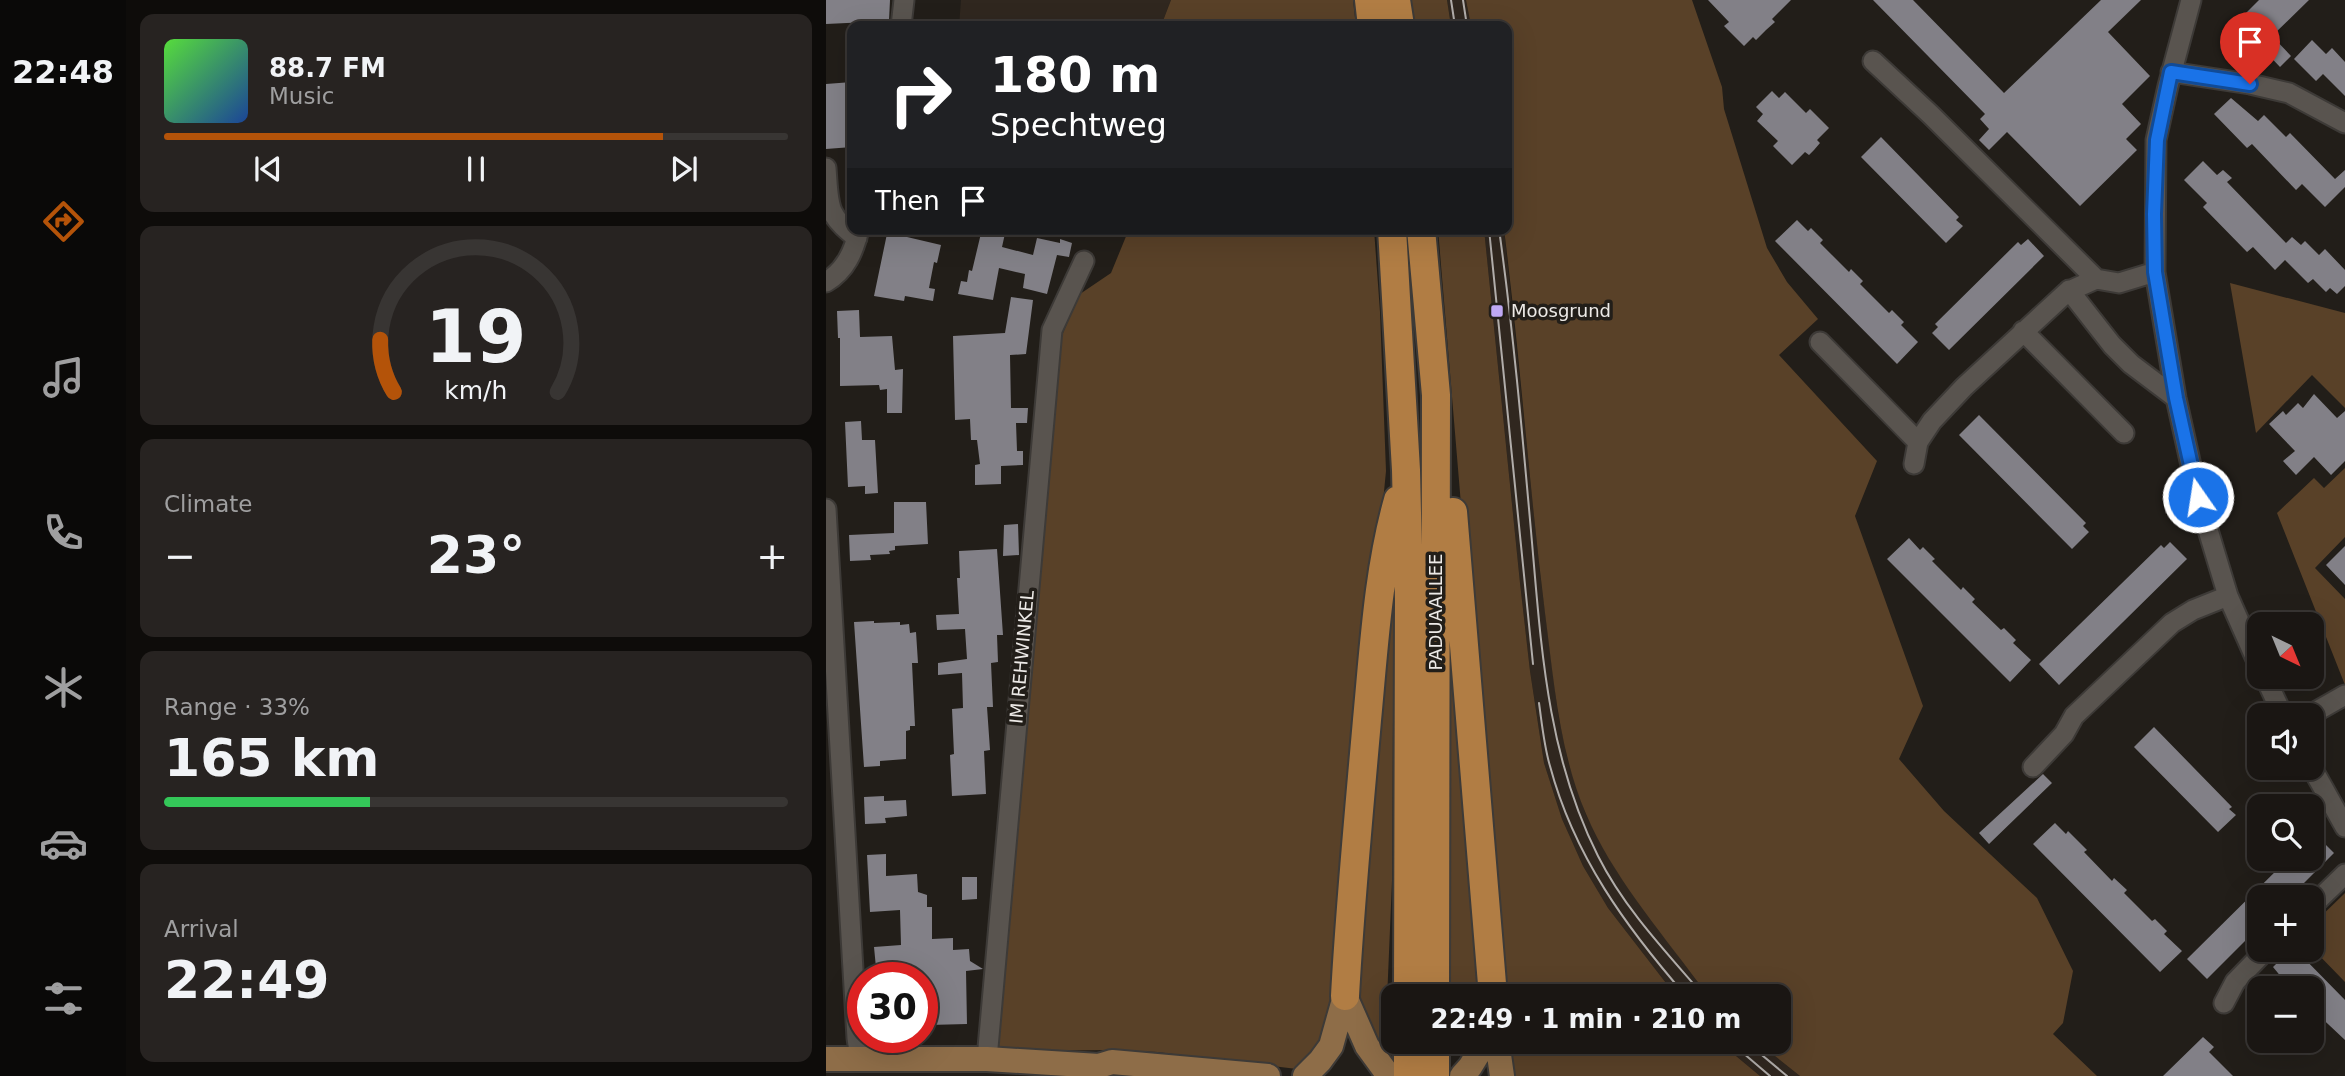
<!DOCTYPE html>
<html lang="en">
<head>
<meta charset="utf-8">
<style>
	body { margin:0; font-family:"DejaVu Sans",sans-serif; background:#272321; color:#f1f3f6; height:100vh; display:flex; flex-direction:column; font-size:26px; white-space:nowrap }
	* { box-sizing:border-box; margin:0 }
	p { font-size:23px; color:#9f9fa0 }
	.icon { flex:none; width:38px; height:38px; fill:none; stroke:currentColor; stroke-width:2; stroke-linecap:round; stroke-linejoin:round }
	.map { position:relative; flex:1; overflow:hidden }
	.side { display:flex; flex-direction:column; gap:14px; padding:14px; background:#0e0c0a; width:700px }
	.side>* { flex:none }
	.banner { position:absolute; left:21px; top:21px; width:665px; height:214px; border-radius:14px; box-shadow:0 7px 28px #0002,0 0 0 2px #383533; background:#202124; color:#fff; overflow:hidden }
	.needle { width:46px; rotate:137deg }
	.fabs { position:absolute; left:1421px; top:612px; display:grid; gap:14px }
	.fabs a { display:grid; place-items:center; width:77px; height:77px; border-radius:14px; background:#1a1613; box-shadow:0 7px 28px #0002,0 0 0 2px #383533; font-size:35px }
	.speed { position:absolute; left:21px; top:962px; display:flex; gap:14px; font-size:35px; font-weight:700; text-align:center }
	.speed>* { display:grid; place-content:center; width:91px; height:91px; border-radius:50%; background:#1a1613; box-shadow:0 7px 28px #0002,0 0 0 2px #383533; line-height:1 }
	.speed .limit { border:10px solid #d22; background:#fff; color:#111 }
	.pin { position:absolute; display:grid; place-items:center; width:60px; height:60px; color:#fff; margin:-72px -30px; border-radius:50% 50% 50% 0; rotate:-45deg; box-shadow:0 0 7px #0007 }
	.pin .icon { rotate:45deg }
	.me { position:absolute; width:77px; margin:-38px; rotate:347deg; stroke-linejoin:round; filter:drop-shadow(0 0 5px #0008) }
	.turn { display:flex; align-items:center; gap:24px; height:147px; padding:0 28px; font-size:32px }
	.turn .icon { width:91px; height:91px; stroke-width:2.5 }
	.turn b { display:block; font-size:49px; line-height:60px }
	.then { display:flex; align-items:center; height:66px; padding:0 28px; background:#0003; gap:14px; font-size:26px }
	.big { font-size:52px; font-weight:600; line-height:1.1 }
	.side .card { flex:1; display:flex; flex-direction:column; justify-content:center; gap:10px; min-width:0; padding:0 24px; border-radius:14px; background:#272321 }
	.side .dial { align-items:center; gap:0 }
	.dial svg { height:182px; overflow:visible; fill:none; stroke:#383533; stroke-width:7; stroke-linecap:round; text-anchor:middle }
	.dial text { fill:#f1f3f6; stroke:none }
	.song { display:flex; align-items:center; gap:21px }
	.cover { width:84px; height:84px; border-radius:10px; background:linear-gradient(135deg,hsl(110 70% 55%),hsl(220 70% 35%)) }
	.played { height:7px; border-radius:4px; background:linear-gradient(90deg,#b45309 80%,#383533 80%) }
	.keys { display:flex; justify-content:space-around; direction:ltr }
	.heat { display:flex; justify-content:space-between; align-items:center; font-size:38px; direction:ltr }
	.charge { height:10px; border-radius:5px; background:linear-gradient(90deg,#34c759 33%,#383533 0) }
	.trip { position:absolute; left:555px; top:984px; width:410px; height:70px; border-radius:14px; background:#1a1613; box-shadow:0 7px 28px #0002,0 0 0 2px #383533; font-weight:600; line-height:70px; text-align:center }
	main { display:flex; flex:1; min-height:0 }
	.dock { display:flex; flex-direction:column; width:126px; justify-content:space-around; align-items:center; background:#0a0908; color:#9f9fa0 }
	.dock .icon { width:49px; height:49px }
	.dock .selected { color:#b45309 }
	.dock b { font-size:32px; color:#f1f3f6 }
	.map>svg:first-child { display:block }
	.built { fill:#30271f }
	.green { fill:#594128 }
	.building { fill:#828087 }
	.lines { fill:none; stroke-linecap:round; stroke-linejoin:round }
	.minor-casing { stroke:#3d3a37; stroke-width:23 }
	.major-casing { stroke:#3d3a37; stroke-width:28 }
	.highway-casing { stroke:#3d3a37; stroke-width:32 }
	.minor { stroke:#59544f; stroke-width:19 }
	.major { stroke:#8e6d48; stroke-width:24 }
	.highway { stroke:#b17d44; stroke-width:28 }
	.tram { stroke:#b1adaa; stroke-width:2 }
	.route-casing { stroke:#114b97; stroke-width:18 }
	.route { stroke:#1a73e8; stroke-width:12 }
	.poi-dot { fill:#bfa8f4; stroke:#221e19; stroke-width:2.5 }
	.labels { text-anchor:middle; stroke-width:7; stroke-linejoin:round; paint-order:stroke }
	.poi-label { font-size:18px; fill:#edeae7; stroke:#221e19; text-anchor:start }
	.street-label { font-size:18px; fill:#edeae7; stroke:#221e19 }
</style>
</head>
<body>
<main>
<nav class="dock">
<b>22:48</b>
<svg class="icon selected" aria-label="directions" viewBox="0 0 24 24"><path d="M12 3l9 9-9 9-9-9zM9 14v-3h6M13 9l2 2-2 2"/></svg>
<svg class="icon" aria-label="music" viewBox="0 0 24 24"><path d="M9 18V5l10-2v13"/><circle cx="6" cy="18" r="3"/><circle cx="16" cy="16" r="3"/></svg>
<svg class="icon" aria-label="phone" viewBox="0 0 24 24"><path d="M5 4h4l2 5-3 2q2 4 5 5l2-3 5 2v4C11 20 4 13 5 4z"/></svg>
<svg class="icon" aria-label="climate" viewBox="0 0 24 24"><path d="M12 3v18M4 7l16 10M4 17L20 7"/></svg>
<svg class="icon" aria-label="car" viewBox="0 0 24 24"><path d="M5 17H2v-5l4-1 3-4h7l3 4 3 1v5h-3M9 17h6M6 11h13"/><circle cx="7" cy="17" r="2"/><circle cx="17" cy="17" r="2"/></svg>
<svg class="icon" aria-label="filters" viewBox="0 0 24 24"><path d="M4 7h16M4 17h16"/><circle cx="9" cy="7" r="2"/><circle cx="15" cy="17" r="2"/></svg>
</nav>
<section class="side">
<div class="card">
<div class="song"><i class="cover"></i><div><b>88.7 FM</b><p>Music</p></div></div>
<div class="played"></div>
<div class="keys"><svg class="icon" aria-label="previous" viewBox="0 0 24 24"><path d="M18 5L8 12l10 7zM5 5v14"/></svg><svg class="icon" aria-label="pause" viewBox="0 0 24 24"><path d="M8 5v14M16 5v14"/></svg><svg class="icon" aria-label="next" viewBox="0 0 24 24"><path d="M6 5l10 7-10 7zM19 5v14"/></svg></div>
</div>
<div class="card dial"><svg viewBox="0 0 100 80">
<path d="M14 69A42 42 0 1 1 86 69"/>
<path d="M14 69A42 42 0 0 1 8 46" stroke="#b45309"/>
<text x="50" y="56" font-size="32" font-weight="700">19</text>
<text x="50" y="72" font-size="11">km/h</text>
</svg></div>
<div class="card"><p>Climate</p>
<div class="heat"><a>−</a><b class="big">23°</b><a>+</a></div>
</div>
<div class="card"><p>Range · 33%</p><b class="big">165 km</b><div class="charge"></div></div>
<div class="card"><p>Arrival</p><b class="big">22:49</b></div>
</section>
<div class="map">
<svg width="1519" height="1076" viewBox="0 0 1519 1076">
	<rect width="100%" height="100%" fill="#221e19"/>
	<path class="built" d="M 135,0 L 345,0 L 335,26 L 133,26 Z
		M 621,0 L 640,0 L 645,26 L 625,26 Z
		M 658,229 L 678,229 L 714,572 L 732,713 L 742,761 L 760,815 L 792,873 L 871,981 L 885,996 L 850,996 L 782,908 L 757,866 L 736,819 L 718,763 L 704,671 L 694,583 Z
		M 892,1041 L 930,1041 L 974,1076 L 934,1076 Z"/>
	<path class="green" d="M 345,0 L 527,0 L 530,26 L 335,26 Z
		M 580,0 L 621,0 L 625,26 L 583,26 Z
		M 640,0 L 866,0 L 896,87 L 898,109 L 941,248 L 961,282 L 992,319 L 953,355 L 1051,461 L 1029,516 L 1097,706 L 1073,759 L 1118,811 L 1211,898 L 1247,971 L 1237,1023 L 1227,1034 L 1271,1076 L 974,1076 L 930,1041 L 952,1041 L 952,996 L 885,996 L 871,981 C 832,928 786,875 760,814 C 733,751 728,681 719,613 C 703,485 694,357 678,229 L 681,229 L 681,26 L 645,26 Z
		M 256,229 L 548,229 L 554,312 L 560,471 L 511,973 L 500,1044 L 471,1069 L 331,1052 L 288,1050 L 183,1051 L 171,1048 L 233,342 L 254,294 L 285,273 L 301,234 L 255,232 Z
		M 612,229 L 658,229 L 694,583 L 704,671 L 718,763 L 736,819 L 757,866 L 782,908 L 850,996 L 676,996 Z
		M 1404,283 L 1519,313 L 1519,408 L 1486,375 L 1430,433 Z
		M 1519,468 L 1519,537 L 1489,568 L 1519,599 L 1519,685 L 1451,513 L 1488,478 L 1498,488 Z
		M 568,564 L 566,881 L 561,1000 L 563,1066 L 543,1035 L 528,979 Z
		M 621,593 L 657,996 L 620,996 Z
		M 1519,893 L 1519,982 L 1486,948 L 1486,925 Z
		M 680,1041 L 892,1041 L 934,1076 L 684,1076 Z"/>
	<path class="building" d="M 0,0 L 64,0 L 63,21 L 0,24 Z
		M 882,0 L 965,0 L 946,19 L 949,22 L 940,30 L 930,40 L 927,37 L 918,46 L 898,26 L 903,22 Z
		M 1047,0 L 1087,0 L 1178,93 L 1275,0 L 1315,0 L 1282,32 L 1324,76 L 1296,104 L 1315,124 L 1300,139 L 1311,150 L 1254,206 L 1181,132 L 1163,150 L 1153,140 L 1163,129 L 1154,119 L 1159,114 Z
		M 1433,0 L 1483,0 L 1446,36 L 1465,56 L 1454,67 L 1435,47 L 1421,61 L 1397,36 Z
		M 1486,40 L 1500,54 L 1506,48 L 1519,62 L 1519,96 L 1497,74 L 1490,81 L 1468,59 Z
		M 26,82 L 26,147 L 0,149 L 0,84 Z
		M 946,91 L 953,98 L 959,92 L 980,113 L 984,109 L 1003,128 L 991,140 L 994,143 L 988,150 L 983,155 L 979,152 L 966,165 L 947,146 L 952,141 L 931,121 L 937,114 L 930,107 Z
		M 1405,98 L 1432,121 L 1438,115 L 1460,137 L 1464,133 L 1509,179 L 1519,170 L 1519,187 L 1499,207 L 1476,184 L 1470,190 L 1426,144 L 1421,148 L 1388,114 Z
		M 1055,137 L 1133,217 L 1130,220 L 1137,226 L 1120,243 L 1035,157 Z
		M 1377,161 L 1391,175 L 1397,170 L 1406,178 L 1401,182 L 1460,243 L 1466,237 L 1475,245 L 1479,241 L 1493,255 L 1499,249 L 1519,270 L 1519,286 L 1511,294 L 1504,288 L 1500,292 L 1487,279 L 1482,283 L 1459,260 L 1449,270 L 1427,247 L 1421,252 L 1377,207 L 1381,203 L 1358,180 Z
		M 971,220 L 982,231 L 985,228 L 997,240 L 994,243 L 1023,272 L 1025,269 L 1037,281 L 1034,284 L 1063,313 L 1066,310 L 1078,322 L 1075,325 L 1092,342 L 1071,364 L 949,241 Z
		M 62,229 L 83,229 L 81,237 L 115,245 L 111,263 L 108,262 L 103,288 L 109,289 L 107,301 L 79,296 L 78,301 L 48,296 Z
		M 156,229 L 180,229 L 176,247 L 207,255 L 211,238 L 234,243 L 234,239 L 246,243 L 243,257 L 231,255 L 221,294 L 197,288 L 199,274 L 173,268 L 167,300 L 132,294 L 135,281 L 141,282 L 143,270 L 146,271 Z
		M 1202,239 L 1218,256 L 1123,350 L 1106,333 L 1112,327 L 1109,324 L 1192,242 L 1195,245 Z
		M 185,297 L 207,300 L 200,354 L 184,355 L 185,408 L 202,408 L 201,423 L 190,423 L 191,451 L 197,451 L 197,465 L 175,466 L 175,484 L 149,485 L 149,465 L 154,464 L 151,440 L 145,440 L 144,419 L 129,420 L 127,336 L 179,333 Z
		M 33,310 L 34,337 L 66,336 L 69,370 L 77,369 L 76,413 L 61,413 L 61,389 L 54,390 L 53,385 L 14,386 L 14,338 L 12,338 L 11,311 Z
		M 1488,394 L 1511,418 L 1519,411 L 1519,461 L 1505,475 L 1488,457 L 1470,475 L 1457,461 L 1469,451 L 1443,424 L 1457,411 L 1460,415 L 1472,403 L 1477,408 Z
		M 1153,415 L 1260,523 L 1257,526 L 1263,532 L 1246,549 L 1133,435 Z
		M 35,421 L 36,440 L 49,440 L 52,493 L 39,494 L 39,486 L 22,487 L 19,422 Z
		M 68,502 L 100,502 L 102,544 L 69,546 L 69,550 L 63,551 L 64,554 L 44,555 L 45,560 L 24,561 L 23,535 L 68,533 Z
		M 192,524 L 193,555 L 177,556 L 178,525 Z
		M 1083,538 L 1094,550 L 1097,547 L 1109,559 L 1106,561 L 1135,590 L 1137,587 L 1149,599 L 1146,602 L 1175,630 L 1178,628 L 1190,640 L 1187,643 L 1205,660 L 1184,682 L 1061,559 Z
		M 1344,542 L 1361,559 L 1233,685 L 1213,664 L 1335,545 L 1338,548 Z
		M 1519,546 L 1519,585 L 1500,565 Z
		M 171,549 L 177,635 L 171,635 L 172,662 L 165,663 L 167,707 L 161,707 L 164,750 L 158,751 L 160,794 L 126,796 L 124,755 L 128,754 L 126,709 L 137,708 L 136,673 L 112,675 L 112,663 L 141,659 L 139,629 L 111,630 L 110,615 L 133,614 L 131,578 L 134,578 L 133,551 Z
		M 48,621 L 48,623 L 74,622 L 74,625 L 83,624 L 84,633 L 90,632 L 92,663 L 86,663 L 89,726 L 84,726 L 84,730 L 80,731 L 80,759 L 54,761 L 54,766 L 38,767 L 28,622 Z
		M 1328,727 L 1406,807 L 1403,809 L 1410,815 L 1392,832 L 1308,747 Z
		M 1217,774 L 1226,783 L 1163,844 L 1153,833 Z
		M 58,796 L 58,801 L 80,800 L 81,816 L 59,818 L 60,823 L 39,824 L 38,797 Z
		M 1229,823 L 1240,834 L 1242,831 L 1261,850 L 1258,852 L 1286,881 L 1288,878 L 1301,890 L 1298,893 L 1326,921 L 1329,919 L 1341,931 L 1338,934 L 1356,951 L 1334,972 L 1207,844 Z
		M 1486,831 L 1508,853 L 1463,898 L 1433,898 L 1433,940 L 1426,934 L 1381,979 L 1361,959 L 1462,859 L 1486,859 Z
		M 60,854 L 60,876 L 91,874 L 92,892 L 101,895 L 101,907 L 106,907 L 106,939 L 127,938 L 127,950 L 143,949 L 144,961 L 157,969 L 140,971 L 141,1024 L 103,1025 L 104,1011 L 96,1012 L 96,978 L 51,978 L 48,947 L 75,945 L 74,910 L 44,912 L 41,855 Z
		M 136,877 L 151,877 L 151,899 L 136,900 Z
		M 1464,950 L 1470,950 L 1519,1000 L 1519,1040 L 1486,1009 L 1486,989 L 1465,989 L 1447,967 Z
		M 1377,1037 L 1388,1047 L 1383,1052 L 1407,1076 L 1337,1076 Z"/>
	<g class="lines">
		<defs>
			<path id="minor" d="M 1365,0 L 1342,86 L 1330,140 L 1329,272 L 1350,398 L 1372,497 L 1402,596 L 1433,666
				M 75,26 L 78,0
				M 1047,61 L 1105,115 L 1270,279
				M 1345,72 L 1424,84 L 1463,93 L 1519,123
				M 0,168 C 3,206 0,215 31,238
				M 1270,279 L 1293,283 L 1329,272
				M 0,282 C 20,270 28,251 33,229
				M 1243,290 L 1286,345 L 1305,364 L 1350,398
				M 1197,331 L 1298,433
				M 994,342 L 1092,442
				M 1088,464 L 1092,442 L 1106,421 L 1138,387 L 1241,292 L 1270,279
				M 0,509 L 31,1038 L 34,1058
				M 1439,677 L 1457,716
				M 1482,716 L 1519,695
				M 1207,767 L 1238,734 L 1248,716 L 1346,623 L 1367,610 L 1402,596
				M 1486,768 L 1519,827
				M 1486,906 L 1519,874
				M 1398,1003 L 1409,982 L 1440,950
				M 161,1059 L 226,330 L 258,261"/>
			<path id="major" d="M 519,996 L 541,1046 L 563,1076
				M 671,1041 L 676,1076
				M 0,1059 L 161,1059 L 273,1066 L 286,1062 L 442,1076
				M 479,1076 L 494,1061 L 505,1046 L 519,996
				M 636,1076 L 644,1067 L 660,1041"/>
			<path id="highway" d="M 543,0 L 546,26
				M 570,0 L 574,26
				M 566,229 L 580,470 L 583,599 L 582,996
				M 595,229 L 610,395 L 609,996
				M 627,512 L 667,996
				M 519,996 C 524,904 533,812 541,720 C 548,647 552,571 572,500
				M 582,1041 L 582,1076
				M 609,1041 L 609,1076"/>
		</defs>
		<use href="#minor" class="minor-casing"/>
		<use href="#major" class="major-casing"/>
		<use href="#highway" class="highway-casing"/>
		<use href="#minor" class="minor"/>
		<use href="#major" class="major"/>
		<use href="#highway" class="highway"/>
		<path class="tram" d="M 625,0 L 629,26
			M 637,0 L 641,26
			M 663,229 L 707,664
			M 673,229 C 687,329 696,430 705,531 C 715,643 720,753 772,856 C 798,908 840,952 878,996
			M 713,703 C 716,724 718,746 724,766 C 748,856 800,927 860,996
			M 903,1041 L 944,1076
			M 919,1041 L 961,1076"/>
	</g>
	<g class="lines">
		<defs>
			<path id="route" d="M 1372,497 L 1350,398 L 1329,272 L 1328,214 L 1331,140 L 1345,72 L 1424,84"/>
		</defs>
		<use href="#route" class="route-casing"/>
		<use href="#route" class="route"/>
	</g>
	<rect class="poi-dot" x="664" y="304" width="14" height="14" rx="3.5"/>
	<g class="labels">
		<g class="poi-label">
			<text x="685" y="317">Moosgrund</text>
		</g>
		<g class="street-label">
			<text transform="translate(610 612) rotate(-90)" y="6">PADUAALLEE</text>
			<text transform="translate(196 657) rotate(-85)" y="6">IM REHWINKEL</text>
		</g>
	</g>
</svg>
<div class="fabs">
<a><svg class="needle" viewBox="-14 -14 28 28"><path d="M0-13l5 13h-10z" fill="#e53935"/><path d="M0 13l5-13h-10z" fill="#9f9fa0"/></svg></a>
<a><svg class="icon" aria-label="sound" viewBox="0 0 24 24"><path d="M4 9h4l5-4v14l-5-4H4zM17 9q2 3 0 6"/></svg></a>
<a><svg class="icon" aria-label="search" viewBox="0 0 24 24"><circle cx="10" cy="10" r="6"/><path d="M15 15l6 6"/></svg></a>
<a>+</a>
<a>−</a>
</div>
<div class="speed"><div class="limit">30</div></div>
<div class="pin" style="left:1424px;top:84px;background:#d93025"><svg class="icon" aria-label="arrive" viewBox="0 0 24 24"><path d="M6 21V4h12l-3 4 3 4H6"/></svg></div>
<svg class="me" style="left:1372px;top:497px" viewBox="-20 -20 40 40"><circle r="17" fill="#1a73e8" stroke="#fff" stroke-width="3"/><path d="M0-11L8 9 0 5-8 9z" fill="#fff"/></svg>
<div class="trip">22:49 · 1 min · 210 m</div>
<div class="banner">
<div class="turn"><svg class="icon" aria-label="right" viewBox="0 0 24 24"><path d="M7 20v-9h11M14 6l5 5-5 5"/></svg><div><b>180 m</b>Spechtweg</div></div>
<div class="then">Then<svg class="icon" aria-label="arrive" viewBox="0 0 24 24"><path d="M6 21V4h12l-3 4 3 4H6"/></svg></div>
</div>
</div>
</main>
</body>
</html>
